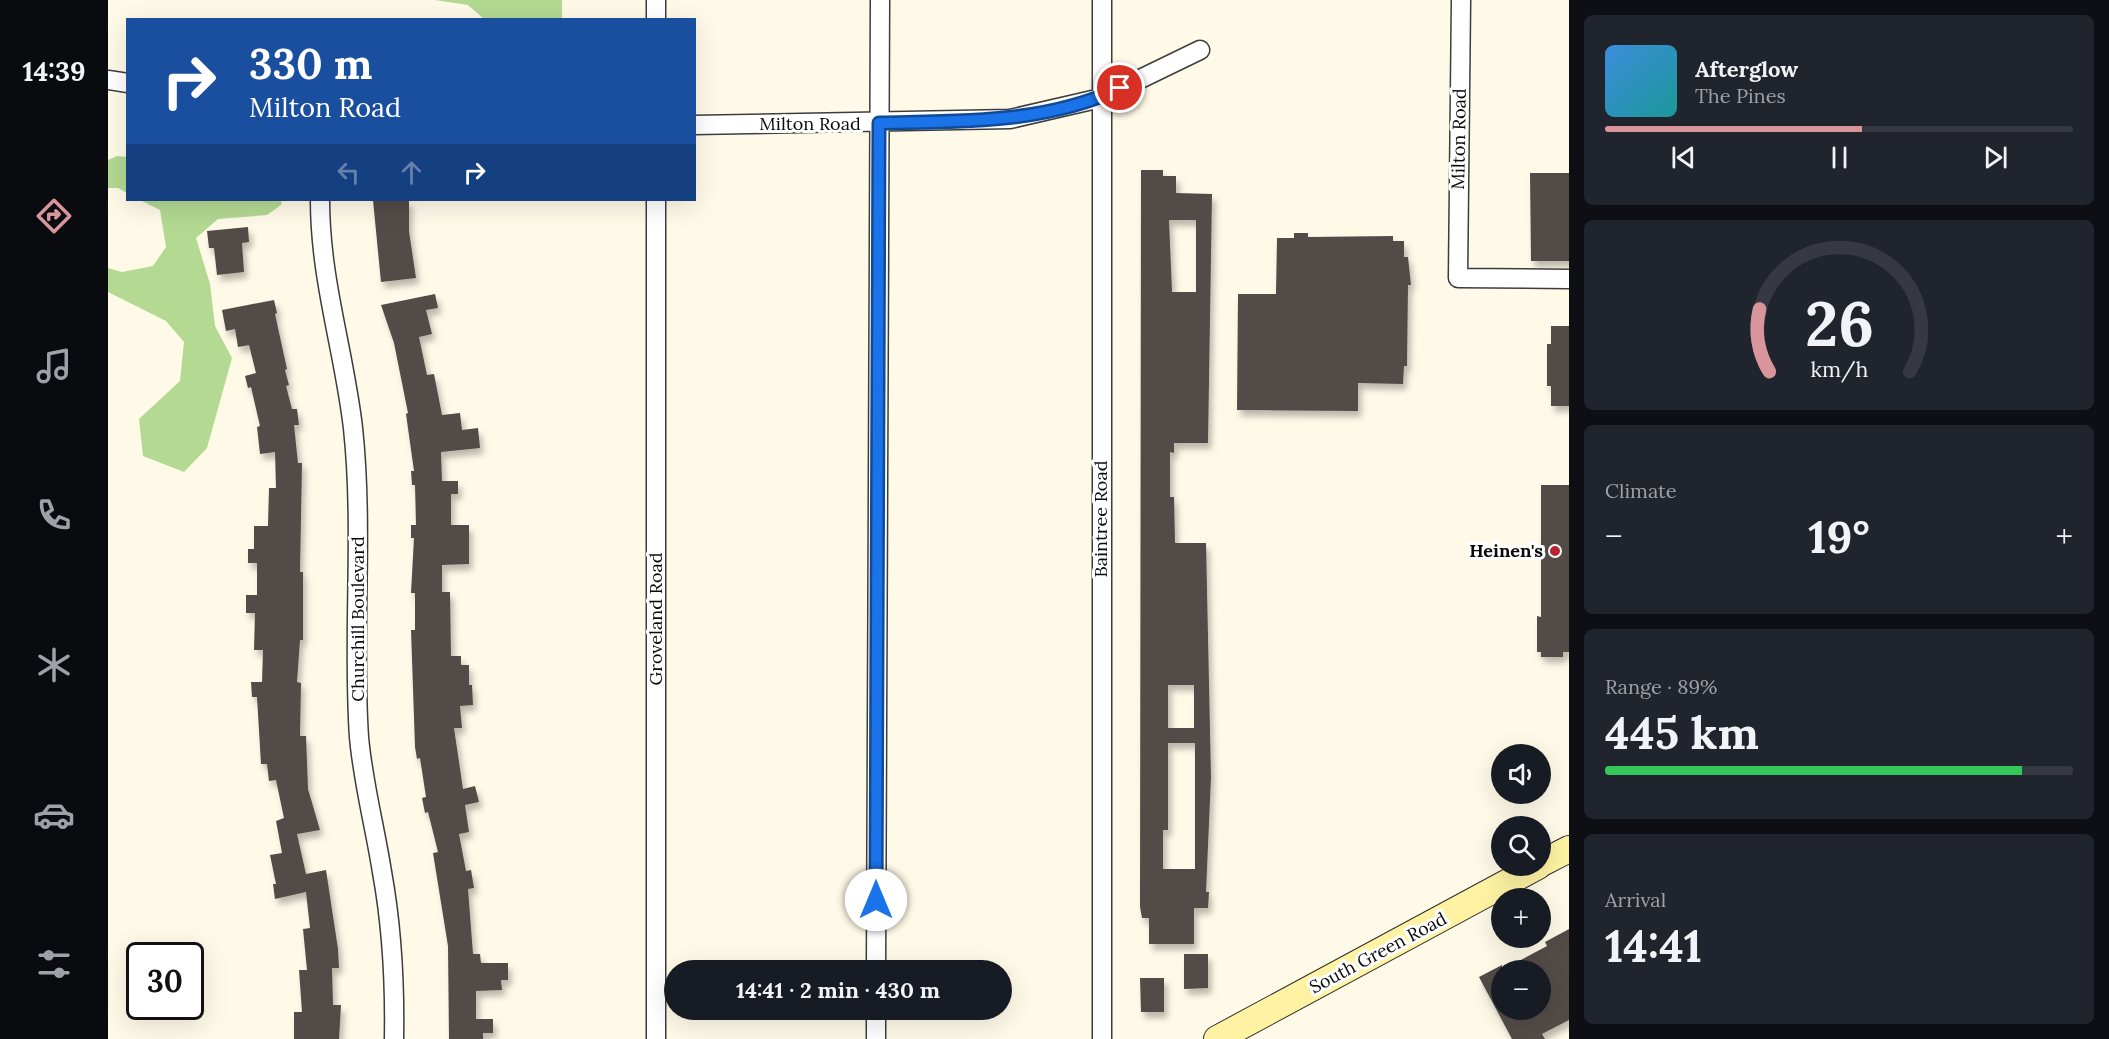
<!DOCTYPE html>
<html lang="en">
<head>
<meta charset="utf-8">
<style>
	body { margin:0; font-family:Lora,serif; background:#20242c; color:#f1f3f6; height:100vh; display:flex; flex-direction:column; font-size:22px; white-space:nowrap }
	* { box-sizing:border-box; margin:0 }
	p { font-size:20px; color:#9ea1a6 }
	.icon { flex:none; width:33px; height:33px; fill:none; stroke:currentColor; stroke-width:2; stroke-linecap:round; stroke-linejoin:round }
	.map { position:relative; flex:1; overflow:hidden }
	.drawer { display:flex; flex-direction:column; gap:15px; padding:15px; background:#0d0f14; width:540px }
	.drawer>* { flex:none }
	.top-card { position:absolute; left:18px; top:18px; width:570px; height:183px; border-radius:0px; box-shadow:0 6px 24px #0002; background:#1a4fa0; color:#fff; overflow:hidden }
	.buttons { position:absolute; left:1383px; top:744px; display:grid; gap:12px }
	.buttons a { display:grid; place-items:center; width:60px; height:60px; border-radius:50%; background:#171b24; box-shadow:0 6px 24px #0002; font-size:30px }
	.speed { position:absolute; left:18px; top:942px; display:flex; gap:12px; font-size:30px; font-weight:700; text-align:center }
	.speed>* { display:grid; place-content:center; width:78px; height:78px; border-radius:50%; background:#171b24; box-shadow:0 6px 24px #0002; line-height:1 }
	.speed .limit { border:3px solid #111; border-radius:9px; background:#fff; color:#111 }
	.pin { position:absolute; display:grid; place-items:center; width:51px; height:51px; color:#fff; margin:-26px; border:3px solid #fff; border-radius:50%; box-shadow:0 2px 6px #0007 }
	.me { position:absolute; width:66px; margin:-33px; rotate:0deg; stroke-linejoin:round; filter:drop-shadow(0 0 4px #0008) }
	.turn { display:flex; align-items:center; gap:21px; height:126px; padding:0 24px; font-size:27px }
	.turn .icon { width:78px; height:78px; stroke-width:2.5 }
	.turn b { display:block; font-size:42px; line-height:51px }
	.lanes { display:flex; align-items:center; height:57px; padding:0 24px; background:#0003; justify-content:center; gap:30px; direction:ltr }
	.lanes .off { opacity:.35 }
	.big { font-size:45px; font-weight:700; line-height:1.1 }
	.drawer .tile { flex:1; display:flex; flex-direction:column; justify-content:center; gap:9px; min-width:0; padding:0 21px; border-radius:9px; background:#20242c }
	.drawer .dial { align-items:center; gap:0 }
	.dial svg { height:156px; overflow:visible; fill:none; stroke:#363941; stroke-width:7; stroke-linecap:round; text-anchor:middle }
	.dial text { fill:#f1f3f6; stroke:none }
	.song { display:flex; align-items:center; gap:18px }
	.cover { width:72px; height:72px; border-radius:9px; background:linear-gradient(135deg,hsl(210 70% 55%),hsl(180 70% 35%)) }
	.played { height:6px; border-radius:3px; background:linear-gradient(90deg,#d8969c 55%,#363941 55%) }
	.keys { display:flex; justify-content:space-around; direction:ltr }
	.heat { display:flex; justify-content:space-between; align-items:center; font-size:33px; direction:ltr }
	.charge { height:9px; border-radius:4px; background:linear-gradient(90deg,#34c759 89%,#363941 0) }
	.trip { position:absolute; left:556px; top:960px; width:348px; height:60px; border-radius:30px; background:#171b24; box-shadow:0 6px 24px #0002; font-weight:700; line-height:60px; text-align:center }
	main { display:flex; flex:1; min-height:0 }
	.tab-bar { display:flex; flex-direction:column; width:108px; justify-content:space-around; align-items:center; background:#090b0e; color:#9ea1a6 }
	.tab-bar .icon { width:42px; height:42px }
	.tab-bar .on { color:#d8969c }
	.tab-bar b { font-size:27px; color:#f1f3f6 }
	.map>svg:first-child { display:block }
	.forest { fill:#b3d992 }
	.building { fill:#534b47; fill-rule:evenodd; filter:url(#shadow) }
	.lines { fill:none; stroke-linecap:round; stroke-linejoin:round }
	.street-casing { stroke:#3d3d3d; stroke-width:21 }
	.secondary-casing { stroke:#2c2c2c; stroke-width:28 }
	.street { stroke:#fff; stroke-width:18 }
	.secondary { stroke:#fff3a3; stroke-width:26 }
	.route-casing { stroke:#114b97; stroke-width:15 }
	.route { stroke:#1a73e8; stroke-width:10 }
	.poi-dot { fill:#b9242e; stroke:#fff; stroke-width:2 }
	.labels { text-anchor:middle; stroke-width:6; stroke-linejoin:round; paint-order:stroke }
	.street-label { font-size:18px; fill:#0a0a0a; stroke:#fff }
	.poi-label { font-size:18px; font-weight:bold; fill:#0a0a0a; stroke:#fff; text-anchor:end }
</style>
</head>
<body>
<main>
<nav class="tab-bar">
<b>14:39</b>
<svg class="icon on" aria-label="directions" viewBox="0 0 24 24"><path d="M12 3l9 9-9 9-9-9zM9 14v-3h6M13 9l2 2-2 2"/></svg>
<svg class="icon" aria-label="music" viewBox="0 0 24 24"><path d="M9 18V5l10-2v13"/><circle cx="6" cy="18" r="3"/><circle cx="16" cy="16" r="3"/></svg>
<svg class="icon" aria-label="phone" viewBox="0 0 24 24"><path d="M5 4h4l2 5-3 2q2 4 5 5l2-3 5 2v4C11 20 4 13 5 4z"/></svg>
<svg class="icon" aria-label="climate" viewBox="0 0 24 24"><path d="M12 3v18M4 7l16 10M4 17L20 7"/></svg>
<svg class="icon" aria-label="car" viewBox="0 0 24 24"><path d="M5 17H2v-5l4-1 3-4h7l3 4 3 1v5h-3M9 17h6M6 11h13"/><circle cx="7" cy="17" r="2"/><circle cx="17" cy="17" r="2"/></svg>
<svg class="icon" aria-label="filters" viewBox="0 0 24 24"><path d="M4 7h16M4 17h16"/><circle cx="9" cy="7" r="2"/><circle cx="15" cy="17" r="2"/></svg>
</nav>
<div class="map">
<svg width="1461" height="1039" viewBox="0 0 1461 1039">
	<defs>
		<filter id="shadow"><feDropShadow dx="3.5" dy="6" stdDeviation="3" flood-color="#0004"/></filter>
	</defs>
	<rect width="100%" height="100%" fill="#fffae8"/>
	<path class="forest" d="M 327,0 L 454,0 L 454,19 L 376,19 L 360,5 Z
		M 9,156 L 19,157 L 19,193 L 10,188 L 0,188 L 0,160 Z
		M 32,200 L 174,200 L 173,205 L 159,215 L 110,219 L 88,238 L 102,284 L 107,326 L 124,358 L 99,448 L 76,472 L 35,456 L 31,419 L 72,381 L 76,342 L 58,321 L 0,292 L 0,268 L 14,272 L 45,266 L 58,247 L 52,210 Z"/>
	<path class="building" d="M 1033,170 L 1055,170 L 1055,176 L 1068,176 L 1068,193 L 1104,194 L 1100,443 L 1066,443 L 1066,453 L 1062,452 L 1062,497 L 1066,497 L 1067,543 L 1098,543 L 1103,777 L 1098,892 L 1101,892 L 1100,908 L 1086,908 L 1086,944 L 1041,944 L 1041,918 L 1034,918 L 1032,907 ZM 1061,220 L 1088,220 L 1088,292 L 1064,292 ZM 1060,685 L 1086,685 L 1086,728 L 1060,728 ZM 1060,743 L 1087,743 L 1087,869 L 1055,869 L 1055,830 L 1060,830 Z
		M 1422,173 L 1461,173 L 1461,261 L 1423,261 Z
		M 265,200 L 301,200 L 301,231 L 308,278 L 273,282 Z
		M 140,227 L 141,242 L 134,243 L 136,272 L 109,275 L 106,248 L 101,248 L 99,231 Z
		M 1186,233 L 1200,233 L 1200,237 L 1285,236 L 1285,241 L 1296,241 L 1296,257 L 1300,257 L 1303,285 L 1300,285 L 1299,366 L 1296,366 L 1295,384 L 1250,383 L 1250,411 L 1129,410 L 1130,294 L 1168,294 L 1169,238 L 1186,238 Z
		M 327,294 L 330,308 L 318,310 L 324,334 L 311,337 L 319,375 L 326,374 L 334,415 L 352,413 L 354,430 L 370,428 L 372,448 L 333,452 L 334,481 L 350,481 L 350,494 L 343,494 L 343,525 L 361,525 L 361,564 L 334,565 L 334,592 L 342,592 L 343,656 L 353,656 L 353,665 L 361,665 L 361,685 L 364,685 L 365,705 L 352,706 L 354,728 L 346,728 L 355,789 L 367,786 L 371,802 L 357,805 L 361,832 L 351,834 L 358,871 L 363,870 L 366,888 L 360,889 L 365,954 L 372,954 L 373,963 L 400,963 L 400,980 L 393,980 L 394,990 L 368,991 L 368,1019 L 385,1019 L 385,1033 L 375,1033 L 375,1039 L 341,1039 L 340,946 L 325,853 L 330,852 L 320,812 L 317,813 L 314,798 L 318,797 L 312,758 L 309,759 L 307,747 L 303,630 L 307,630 L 307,593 L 303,593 L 306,538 L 303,538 L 303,525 L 308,525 L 307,485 L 304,485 L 303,471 L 306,471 L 298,414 L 300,413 L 286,343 L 273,305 Z
		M 166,300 L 169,313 L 167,314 L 179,369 L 177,370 L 181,385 L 178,386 L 184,409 L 189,409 L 191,425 L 186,425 L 190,463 L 194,463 L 192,572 L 195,572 L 195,640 L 192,640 L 189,682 L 193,683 L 192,736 L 198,736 L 200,789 L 212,830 L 189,834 L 198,874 L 218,870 L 230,949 L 231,968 L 224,968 L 225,1005 L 233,1005 L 231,1039 L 186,1039 L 186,1012 L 194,1012 L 191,970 L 199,970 L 195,929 L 202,928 L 198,892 L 167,899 L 165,884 L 168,884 L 162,855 L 174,853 L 168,821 L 176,818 L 168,780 L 161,781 L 159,764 L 153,764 L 149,697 L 144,697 L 143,682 L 154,682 L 155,650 L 146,650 L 147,613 L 138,613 L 138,595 L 149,595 L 149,563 L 140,563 L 140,549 L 146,549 L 146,526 L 160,526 L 161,488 L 168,488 L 167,452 L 152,454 L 149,427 L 152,426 L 143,387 L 140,388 L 137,376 L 148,373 L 141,345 L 130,347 L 127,329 L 118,331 L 114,310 Z
		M 1443,326 L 1461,326 L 1461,406 L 1443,406 L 1443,386 L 1439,386 L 1439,344 L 1443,344 Z
		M 1433,485 L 1461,485 L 1461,652 L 1455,652 L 1455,657 L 1433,657 L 1433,652 L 1429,652 L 1429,616 L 1433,617 Z
		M 1461,929 L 1461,1020 L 1434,1034 L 1437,1039 L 1404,1039 L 1371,977 L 1394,965 L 1394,970 L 1439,946 L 1437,942 ZM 1394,970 L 1432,970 L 1432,1010 L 1394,1010 Z
		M 1076,954 L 1100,954 L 1100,988 L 1076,989 Z
		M 1032,978 L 1056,978 L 1056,1012 L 1033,1012 Z"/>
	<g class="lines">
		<defs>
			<path id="street" d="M 1353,0 L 1350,278 L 1461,279
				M 548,20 L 548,0
				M 0,80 L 20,83
				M 586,125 L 902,119 L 993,98 L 1092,50
				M 212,200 C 212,280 236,350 245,428 C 256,531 244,635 251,737 C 255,783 267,827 274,872 C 284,927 287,982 286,1039
				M 548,200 L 548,1039
				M 768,970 L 772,0
				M 768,1039 L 768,1010
				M 994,1039 L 994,0"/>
			<path id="secondary" d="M 1432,864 L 1461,849
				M 1109,1039 L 1430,866"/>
		</defs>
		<use href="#street" class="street-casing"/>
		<use href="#secondary" class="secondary-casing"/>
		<use href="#street" class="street"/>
		<use href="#secondary" class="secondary"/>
	</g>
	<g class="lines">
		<defs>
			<path id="route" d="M 768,900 L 771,123 C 851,121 938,124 1012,88"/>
		</defs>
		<use href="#route" class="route-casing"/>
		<use href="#route" class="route"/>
	</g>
	<circle class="poi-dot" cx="1447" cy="551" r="6"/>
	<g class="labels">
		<g class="street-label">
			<text x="702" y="130">Milton Road</text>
			<text transform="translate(1351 139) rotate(-89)" y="6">Milton Road</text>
			<text transform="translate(993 519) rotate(-90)" y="6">Baintree Road</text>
			<text transform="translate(250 619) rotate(-90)" y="6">Churchill Boulevard</text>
			<text transform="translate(548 619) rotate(-90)" y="6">Groveland Road</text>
			<text transform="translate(1270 953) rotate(-28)" y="6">South Green Road</text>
		</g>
		<g class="poi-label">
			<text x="1435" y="557">Heinen's</text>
		</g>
	</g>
</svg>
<div class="buttons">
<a><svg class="icon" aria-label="sound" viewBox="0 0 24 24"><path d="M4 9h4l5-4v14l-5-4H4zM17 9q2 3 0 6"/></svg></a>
<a><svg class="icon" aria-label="search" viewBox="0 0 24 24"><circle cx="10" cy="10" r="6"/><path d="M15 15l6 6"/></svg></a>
<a>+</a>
<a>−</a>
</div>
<div class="speed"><div class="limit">30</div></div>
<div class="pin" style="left:1012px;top:88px;background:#d93025"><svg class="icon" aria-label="arrive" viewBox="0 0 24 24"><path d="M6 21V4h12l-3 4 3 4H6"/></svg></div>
<svg class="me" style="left:768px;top:900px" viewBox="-20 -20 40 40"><circle r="19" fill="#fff"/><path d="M0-13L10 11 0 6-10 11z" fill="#1a73e8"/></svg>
<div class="trip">14:41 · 2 min · 430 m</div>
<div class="top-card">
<div class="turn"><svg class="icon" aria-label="right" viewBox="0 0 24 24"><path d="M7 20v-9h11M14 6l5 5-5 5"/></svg><div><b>330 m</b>Milton Road</div></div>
<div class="lanes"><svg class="icon off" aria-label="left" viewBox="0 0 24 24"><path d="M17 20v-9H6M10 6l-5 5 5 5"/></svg><svg class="icon off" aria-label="ahead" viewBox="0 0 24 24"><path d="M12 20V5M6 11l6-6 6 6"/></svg><svg class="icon" aria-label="right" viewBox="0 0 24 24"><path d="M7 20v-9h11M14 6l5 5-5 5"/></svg></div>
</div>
</div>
<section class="drawer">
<div class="tile">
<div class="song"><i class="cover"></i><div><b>Afterglow</b><p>The Pines</p></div></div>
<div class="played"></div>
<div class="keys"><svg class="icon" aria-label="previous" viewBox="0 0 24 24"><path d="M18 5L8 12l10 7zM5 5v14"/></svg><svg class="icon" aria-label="pause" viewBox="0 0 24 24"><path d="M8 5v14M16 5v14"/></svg><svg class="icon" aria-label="next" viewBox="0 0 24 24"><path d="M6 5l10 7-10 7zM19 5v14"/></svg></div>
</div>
<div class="tile dial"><svg viewBox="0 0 100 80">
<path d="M14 69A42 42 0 1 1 86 69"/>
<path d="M14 69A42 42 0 0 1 9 37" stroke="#d8969c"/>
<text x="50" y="56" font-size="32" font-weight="700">26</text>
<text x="50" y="72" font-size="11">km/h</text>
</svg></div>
<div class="tile"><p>Climate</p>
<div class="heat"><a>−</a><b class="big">19°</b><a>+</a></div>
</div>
<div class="tile"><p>Range · 89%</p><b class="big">445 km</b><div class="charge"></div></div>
<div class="tile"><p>Arrival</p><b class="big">14:41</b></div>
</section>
</main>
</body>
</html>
